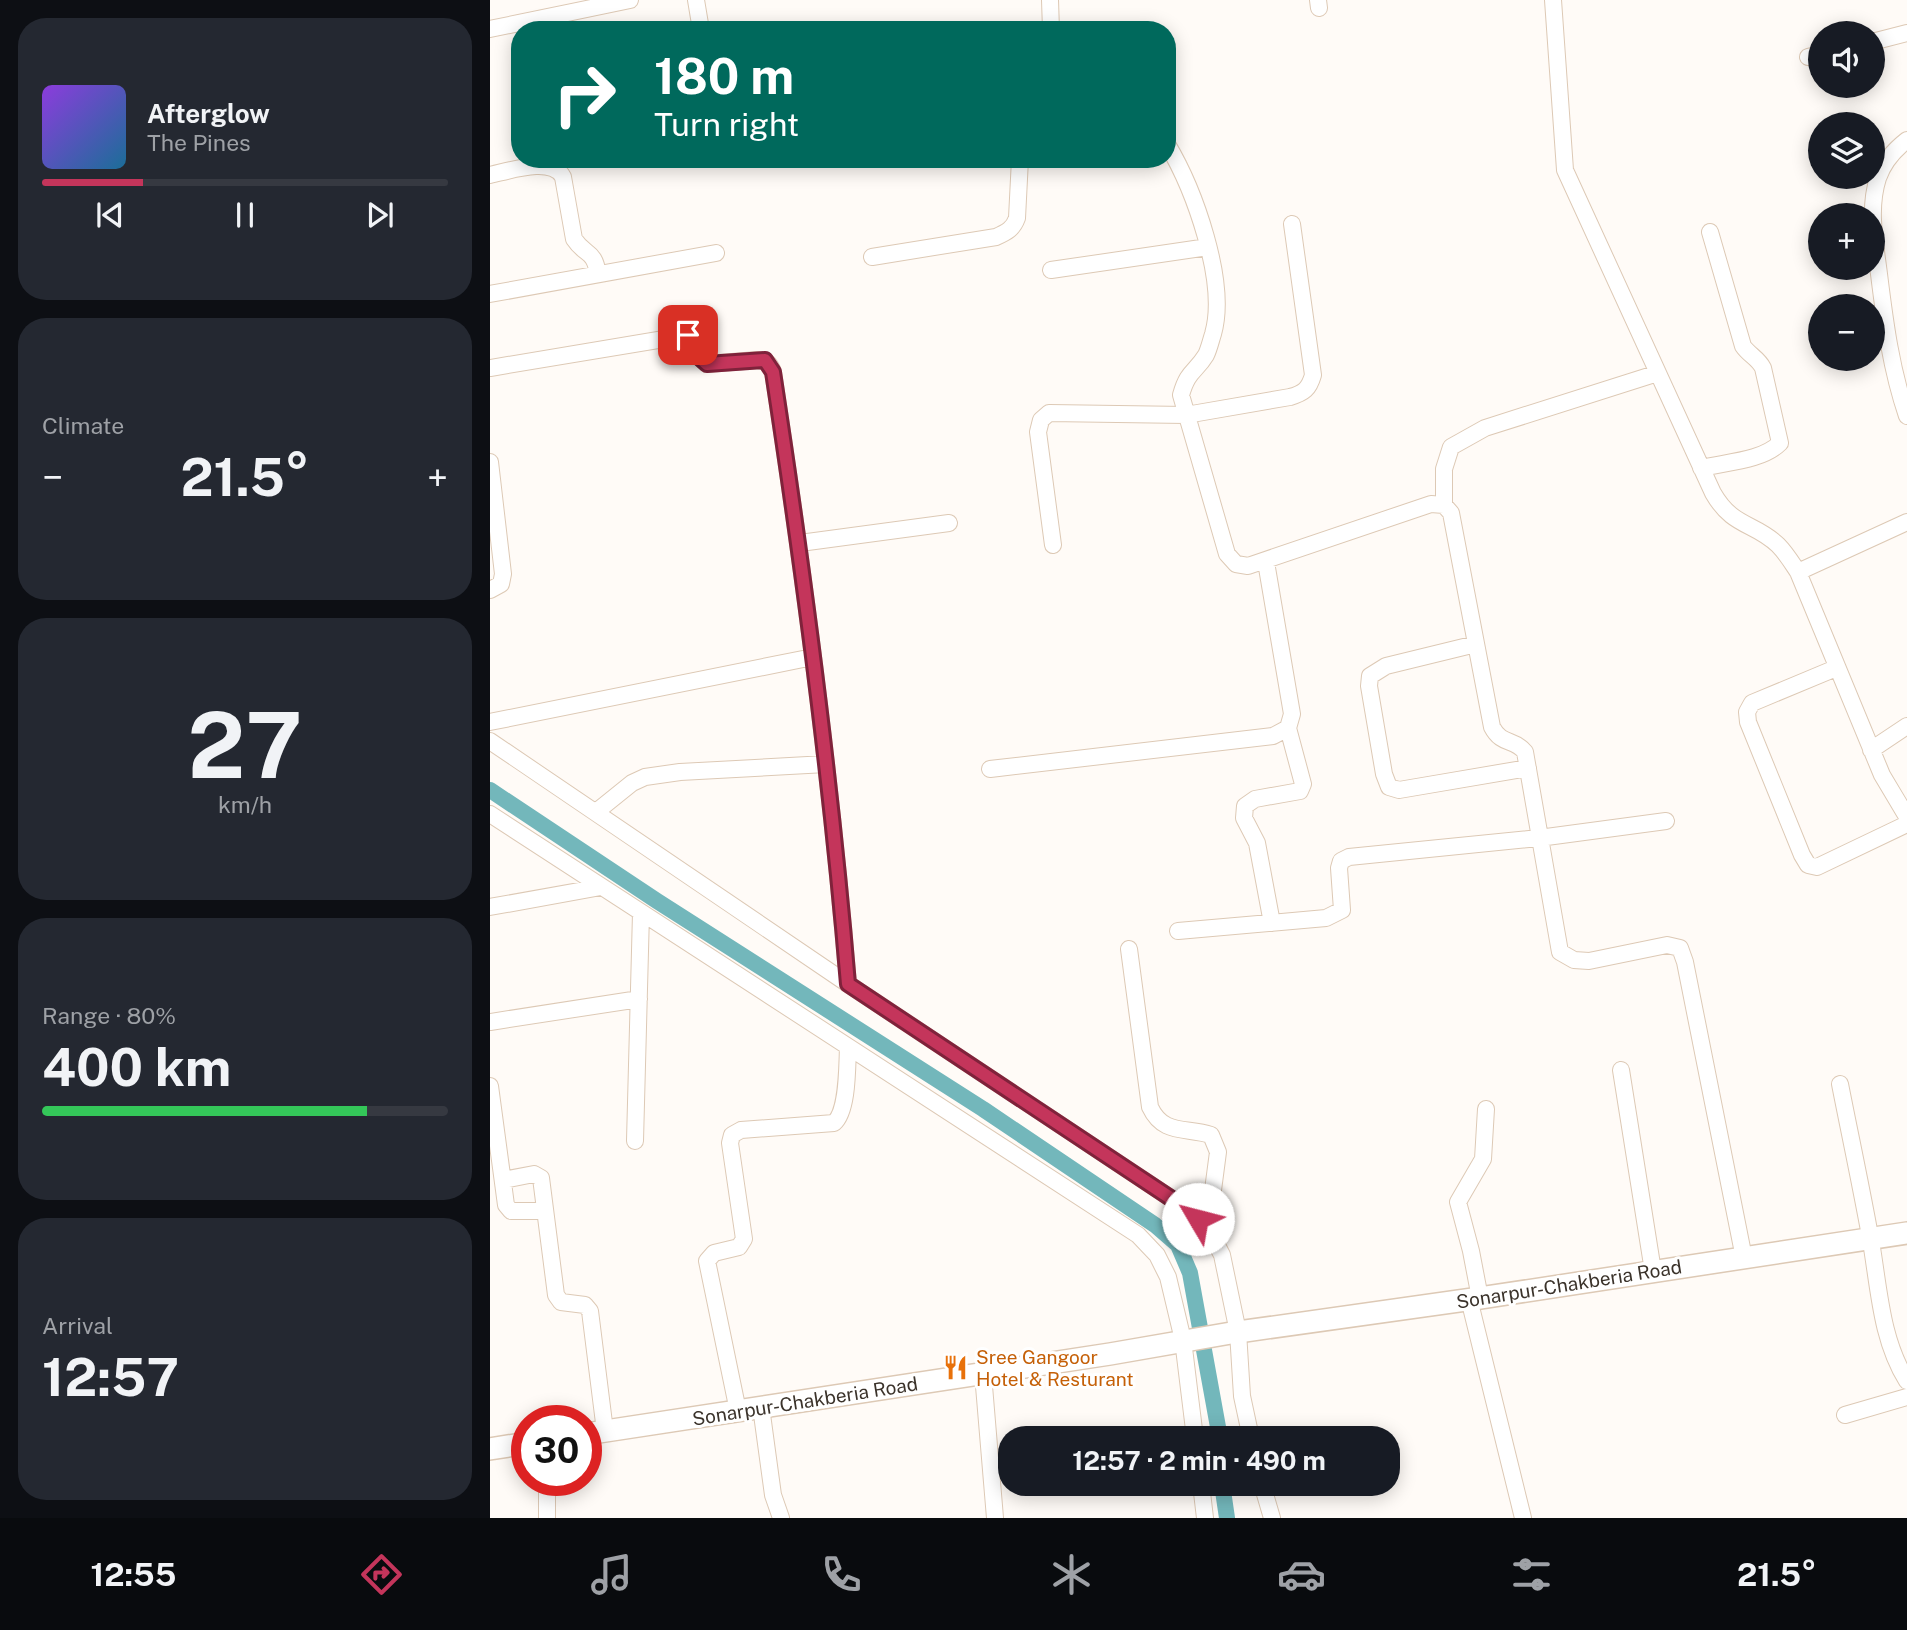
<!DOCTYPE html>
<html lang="en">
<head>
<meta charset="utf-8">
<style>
	body { margin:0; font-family:"Public Sans",sans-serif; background:#242831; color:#f1f3f6; height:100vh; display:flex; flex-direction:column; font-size:26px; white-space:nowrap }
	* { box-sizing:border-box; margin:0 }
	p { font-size:23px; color:#9ea1a6 }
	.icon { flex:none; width:38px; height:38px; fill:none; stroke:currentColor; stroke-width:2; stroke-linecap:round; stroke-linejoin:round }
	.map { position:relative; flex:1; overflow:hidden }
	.panel { display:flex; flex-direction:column; gap:18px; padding:18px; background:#0d0f14; width:490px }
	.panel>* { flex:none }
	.top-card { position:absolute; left:21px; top:21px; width:665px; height:147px; border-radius:28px; box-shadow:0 4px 18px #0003; background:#00695c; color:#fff; overflow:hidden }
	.controls { position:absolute; left:1318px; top:21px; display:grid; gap:14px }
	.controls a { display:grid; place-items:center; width:77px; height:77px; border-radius:50%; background:#171b24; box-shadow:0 4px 18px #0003; font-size:35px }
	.speed { position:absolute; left:21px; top:1405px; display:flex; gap:14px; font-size:35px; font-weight:700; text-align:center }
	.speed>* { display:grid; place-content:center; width:91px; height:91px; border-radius:50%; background:#171b24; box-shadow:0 4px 18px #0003; line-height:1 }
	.speed .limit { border:10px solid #d22; background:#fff; color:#111 }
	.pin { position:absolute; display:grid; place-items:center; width:60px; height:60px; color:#fff; margin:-30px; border-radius:14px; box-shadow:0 4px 10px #0006 }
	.me { position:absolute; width:77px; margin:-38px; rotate:307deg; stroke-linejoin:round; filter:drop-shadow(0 0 5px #0008) }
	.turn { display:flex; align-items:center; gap:24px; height:147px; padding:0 28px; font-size:32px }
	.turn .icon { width:91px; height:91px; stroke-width:2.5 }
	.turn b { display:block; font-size:49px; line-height:60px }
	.big { font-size:52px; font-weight:700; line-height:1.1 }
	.panel .widget { flex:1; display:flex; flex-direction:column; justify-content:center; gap:10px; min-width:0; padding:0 24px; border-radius:28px; background:#242831 }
	.panel .dial { align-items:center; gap:0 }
	.dial b { font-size:91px; line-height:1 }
	.song { display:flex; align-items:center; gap:21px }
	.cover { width:84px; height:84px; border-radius:10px; background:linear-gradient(135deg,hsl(270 70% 55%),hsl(200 70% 35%)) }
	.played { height:7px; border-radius:4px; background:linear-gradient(90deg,#c4355b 25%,#363941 25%) }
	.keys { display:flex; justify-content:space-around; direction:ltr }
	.heat { display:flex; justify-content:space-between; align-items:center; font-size:38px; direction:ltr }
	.charge { height:10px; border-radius:5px; background:linear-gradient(90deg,#34c759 80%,#363941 0) }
	.trip { position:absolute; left:508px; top:1426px; width:402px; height:70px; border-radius:28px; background:#171b24; box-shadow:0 4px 18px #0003; font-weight:700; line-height:70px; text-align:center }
	.tabs { display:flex; height:112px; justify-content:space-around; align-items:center; background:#090b0e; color:#9ea1a6 }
	.tabs .icon { width:49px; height:49px }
	.tabs .selected { color:#c4355b }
	.tabs b { font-size:32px; color:#f1f3f6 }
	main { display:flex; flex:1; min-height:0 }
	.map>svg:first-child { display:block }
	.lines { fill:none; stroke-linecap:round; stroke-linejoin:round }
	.canal { stroke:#73b7bb; stroke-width:16 }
	.minor-casing { stroke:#ddc9b5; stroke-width:18 }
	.major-casing { stroke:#ddc9b5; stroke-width:24 }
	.minor { stroke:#fff; stroke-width:16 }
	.major { stroke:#fff; stroke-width:21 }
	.route-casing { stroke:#7f223b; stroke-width:18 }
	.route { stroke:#c4355b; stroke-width:12 }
	.labels { text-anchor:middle; stroke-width:6; stroke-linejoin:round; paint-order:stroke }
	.street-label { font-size:19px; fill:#3b332b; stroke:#fff }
	.food-label { font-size:19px; fill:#c56008; stroke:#fff; text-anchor:start }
</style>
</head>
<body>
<main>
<section class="panel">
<div class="widget">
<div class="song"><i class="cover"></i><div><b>Afterglow</b><p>The Pines</p></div></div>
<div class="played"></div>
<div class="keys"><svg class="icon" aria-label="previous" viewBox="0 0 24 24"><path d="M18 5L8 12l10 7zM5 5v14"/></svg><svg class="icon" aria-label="pause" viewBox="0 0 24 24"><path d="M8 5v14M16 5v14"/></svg><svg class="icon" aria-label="next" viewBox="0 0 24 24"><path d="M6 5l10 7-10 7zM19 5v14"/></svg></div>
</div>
<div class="widget"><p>Climate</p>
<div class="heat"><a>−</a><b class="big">21.5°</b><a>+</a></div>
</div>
<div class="widget dial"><b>27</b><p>km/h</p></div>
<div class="widget"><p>Range · 80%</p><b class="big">400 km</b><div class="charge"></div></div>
<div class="widget"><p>Arrival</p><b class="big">12:57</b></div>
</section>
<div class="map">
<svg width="1417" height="1518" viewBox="0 0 1417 1518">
	<rect width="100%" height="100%" fill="#fffbf7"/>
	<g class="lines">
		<path class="canal" d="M 0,790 L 167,901 L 493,1109 L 665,1225 L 688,1245 L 700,1273 L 730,1438
			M 732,1484 L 737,1518"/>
		<defs>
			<path id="minor" d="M 206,0 L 211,30
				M 560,0 L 561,30
				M 828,0 L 829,8
				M 1063,0 L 1075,170 L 1223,493 C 1243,528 1264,522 1288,545 C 1296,553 1302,563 1308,572 L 1392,775 L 1417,817
				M 0,29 L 140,0
				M 1382,42 L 1417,33
				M 1318,57 L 1330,54
				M 1417,140 C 1404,150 1394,161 1388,178 C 1378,209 1385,242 1389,274 C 1395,323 1401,369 1417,416
				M 677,144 C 704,189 738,282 723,334 C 721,340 719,349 716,355 C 705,373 698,370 691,395 L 737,554 L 746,564 L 758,566 L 941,504 L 954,505 L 961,513 L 1002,727 C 1012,746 1024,738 1035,752 L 1070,952 L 1084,960 L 1099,961 L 1177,945 L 1190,948 L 1195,962 L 1254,1258
				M 0,175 C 19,171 62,156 73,177 L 84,239 C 96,257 104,249 108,274
				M 382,257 L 506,237 C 517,232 523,229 527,218 L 530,159
				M 561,270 L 718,247
				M 0,294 L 226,253
				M 0,368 L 198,335 L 203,338 L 208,356 L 217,364 L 267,360 C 277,361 280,363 283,372 C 314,575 341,779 358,984
				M 0,462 L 13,574 L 11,584 L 0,590
				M 1211,468 C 1236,462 1272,461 1290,443 L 1273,368 C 1268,358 1259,355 1253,346 L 1220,232
				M 954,505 L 954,469 L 961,447 L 995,428 L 1168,373
				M 310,543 L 459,523
				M 563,545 L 548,432 L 551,420 L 559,413 L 696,415 L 800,397 C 814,393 819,389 823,375 L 802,224
				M 1308,572 L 1417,522
				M 986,644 L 896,666 L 880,676 L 879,686 L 894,774 L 899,787 L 909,790 L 1038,768
				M 1346,668 L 1262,703 L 1257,712 L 1258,722 L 1312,855 L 1318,865 L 1327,867 L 1417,824
				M 0,722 L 323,657
				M 0,741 L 358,984 L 697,1209 L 718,1228 L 732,1255 L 748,1332 L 752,1396 L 761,1438
				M 1381,750 L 1417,726
				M 500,769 L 783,736 L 798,728 L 802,714 L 776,562
				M 106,812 L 142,783 L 155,777 L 190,772 L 336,764
				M 0,814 L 648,1235 L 667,1255 L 678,1277 L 693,1340 L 705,1438
				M 0,907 L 111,887
				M 782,923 L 767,843 L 754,818 L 755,806 L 765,799 L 810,791 L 813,784 L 798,728
				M 688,931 L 836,918 L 852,910 L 849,868 L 851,861 L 859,857 L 1049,838 L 1176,821
				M 639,949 L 660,1107 C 673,1135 695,1127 721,1135 L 728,1152 L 718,1228
				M 0,1022 L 149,999
				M 1131,1070 L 1163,1271
				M 1350,1084 C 1360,1135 1371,1186 1380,1236 C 1389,1285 1390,1338 1417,1381
				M 0,1086 L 16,1205 L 21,1211 L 55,1211
				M 145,1141 L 151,913
				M 13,1180 L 44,1174 L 51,1178 L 66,1295 L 71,1302 L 95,1305 L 100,1311 L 115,1431
				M 990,1298 L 981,1251 L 968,1202 L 993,1159 L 996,1109
				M 979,1299 L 1033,1518
				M 493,1374 L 505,1518
				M 271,1407 L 283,1495 L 291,1518
				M 248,1411 L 217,1261 L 224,1253 L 249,1247 L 254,1239 L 240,1143 L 242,1135 L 251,1130 L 344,1123 C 358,1111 357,1067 358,1048
				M 1355,1415 L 1417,1397
				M 57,1480 L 57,1518
				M 711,1484 L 715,1518
				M 772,1484 L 782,1518"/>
			<path id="major" d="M 96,1434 L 620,1354 L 741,1333 L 990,1298 L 1417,1233
				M 0,1449 L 37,1443"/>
		</defs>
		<use href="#minor" class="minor-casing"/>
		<use href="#major" class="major-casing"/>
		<use href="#minor" class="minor"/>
		<use href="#major" class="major"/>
	</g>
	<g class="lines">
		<defs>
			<path id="route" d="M 198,335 L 203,338 L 208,356 L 217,364 L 275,360 L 283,372 C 314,575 341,779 358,984 L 697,1209 L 708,1219"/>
		</defs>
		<use href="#route" class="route-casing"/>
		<use href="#route" class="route"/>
	</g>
	<defs>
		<symbol id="restaurant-bare" viewBox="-9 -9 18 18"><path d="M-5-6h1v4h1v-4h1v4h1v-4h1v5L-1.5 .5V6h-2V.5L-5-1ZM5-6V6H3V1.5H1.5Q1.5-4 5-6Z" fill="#e8710a" stroke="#fff" stroke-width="2.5" paint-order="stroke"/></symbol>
	</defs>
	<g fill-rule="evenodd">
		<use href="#restaurant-bare" x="448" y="1350" width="35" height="35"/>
	</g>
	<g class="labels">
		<g class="street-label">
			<text transform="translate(1079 1284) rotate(-9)" y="7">Sonarpur-Chakberia Road</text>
			<text transform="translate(315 1401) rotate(-9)" y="7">Sonarpur-Chakberia Road</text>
		</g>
		<g class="food-label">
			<text x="486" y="1364">Sree Gangoor<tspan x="486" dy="22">Hotel &amp; Resturant</tspan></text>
		</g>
	</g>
</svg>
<div class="controls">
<a><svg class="icon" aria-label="sound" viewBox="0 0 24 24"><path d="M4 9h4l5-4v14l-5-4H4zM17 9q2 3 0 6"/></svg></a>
<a><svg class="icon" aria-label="layers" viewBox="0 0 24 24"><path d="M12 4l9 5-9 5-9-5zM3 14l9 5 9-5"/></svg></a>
<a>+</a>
<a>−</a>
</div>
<div class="speed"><div class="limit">30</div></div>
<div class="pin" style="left:198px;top:335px;background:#d93025"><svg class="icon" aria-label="arrive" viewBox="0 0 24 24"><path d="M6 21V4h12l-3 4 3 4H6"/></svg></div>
<svg class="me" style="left:708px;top:1219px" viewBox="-20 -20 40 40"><circle r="19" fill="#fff"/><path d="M0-13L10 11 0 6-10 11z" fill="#c4355b"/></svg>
<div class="trip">12:57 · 2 min · 490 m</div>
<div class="top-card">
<div class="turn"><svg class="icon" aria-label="right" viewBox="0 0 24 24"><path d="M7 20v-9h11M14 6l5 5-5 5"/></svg><div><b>180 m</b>Turn right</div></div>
</div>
</div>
</main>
<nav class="tabs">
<b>12:55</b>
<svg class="icon selected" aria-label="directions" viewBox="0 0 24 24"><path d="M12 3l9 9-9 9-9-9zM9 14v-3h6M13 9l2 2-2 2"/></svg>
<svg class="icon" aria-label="music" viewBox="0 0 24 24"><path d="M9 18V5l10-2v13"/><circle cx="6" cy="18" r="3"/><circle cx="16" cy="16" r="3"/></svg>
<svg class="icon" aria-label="phone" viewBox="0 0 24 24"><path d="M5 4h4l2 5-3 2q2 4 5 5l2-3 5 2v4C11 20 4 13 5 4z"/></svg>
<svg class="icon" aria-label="climate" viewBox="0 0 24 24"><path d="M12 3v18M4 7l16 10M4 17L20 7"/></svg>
<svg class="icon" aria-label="car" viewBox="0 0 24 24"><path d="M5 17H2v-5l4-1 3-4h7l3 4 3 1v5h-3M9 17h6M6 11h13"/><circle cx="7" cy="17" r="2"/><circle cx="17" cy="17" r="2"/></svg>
<svg class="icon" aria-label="filters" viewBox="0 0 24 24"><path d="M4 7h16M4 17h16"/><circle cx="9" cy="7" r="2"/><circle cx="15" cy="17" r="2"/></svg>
<b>21.5°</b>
</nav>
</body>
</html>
